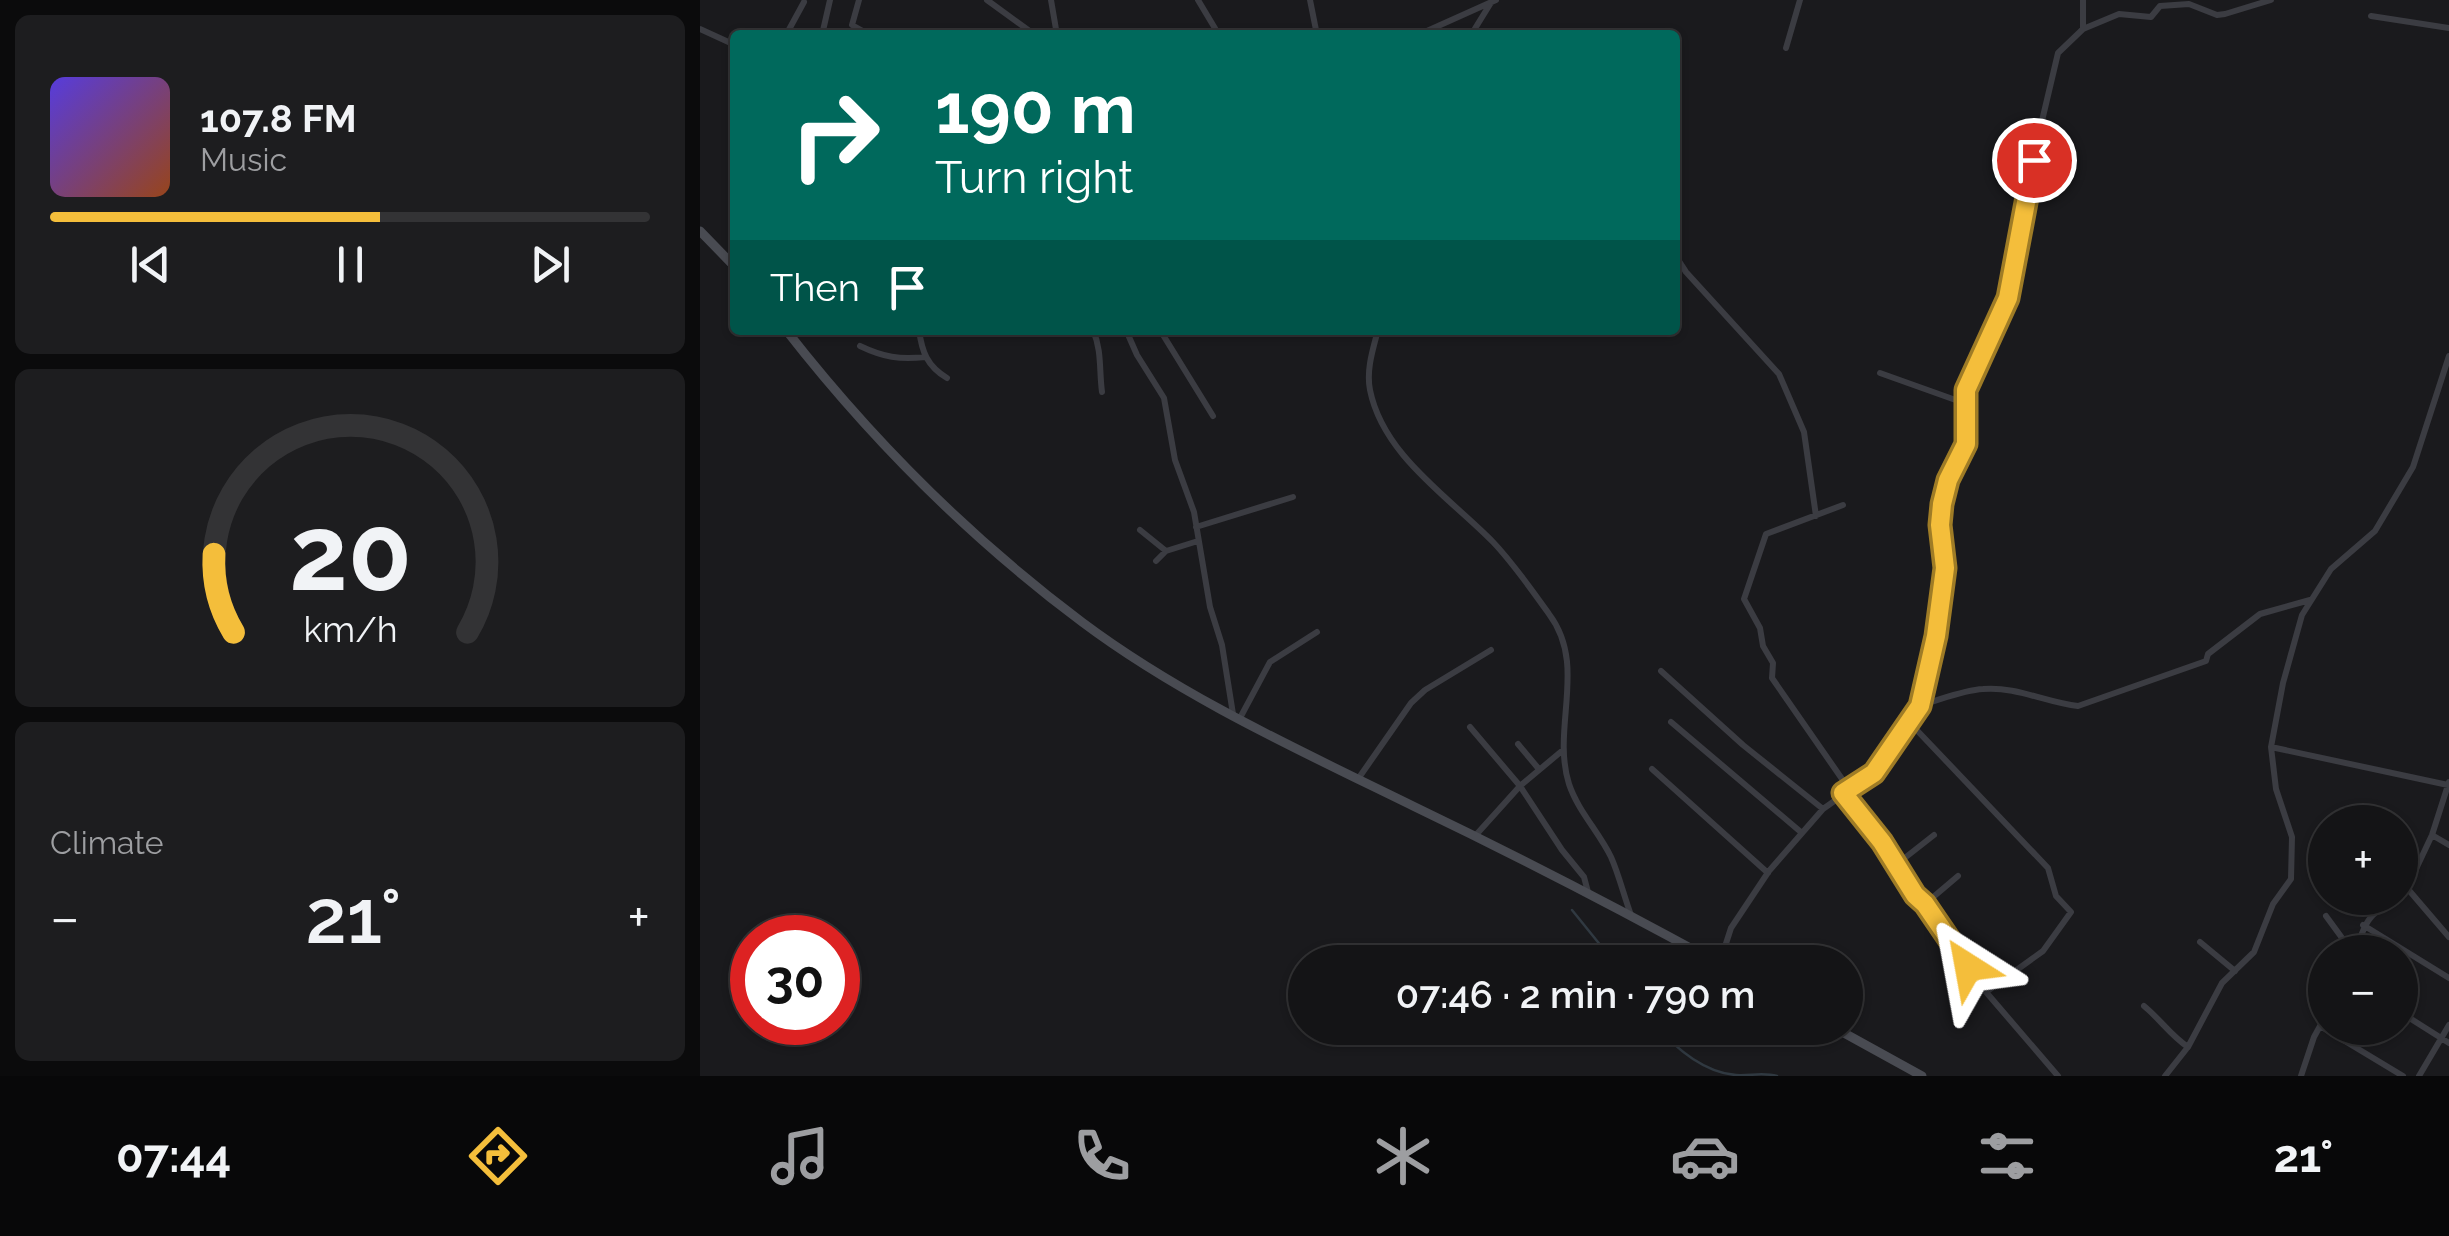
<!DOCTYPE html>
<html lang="en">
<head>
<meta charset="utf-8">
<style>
	body { margin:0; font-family:Raleway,sans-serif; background:#1d1d1f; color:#f1f3f6; height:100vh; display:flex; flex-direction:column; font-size:38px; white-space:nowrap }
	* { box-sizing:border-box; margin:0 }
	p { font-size:32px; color:#9d9ea1 }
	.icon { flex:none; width:55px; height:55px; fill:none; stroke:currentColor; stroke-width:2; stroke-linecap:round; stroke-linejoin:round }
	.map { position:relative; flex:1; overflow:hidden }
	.panel { display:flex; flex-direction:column; gap:15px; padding:15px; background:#0b0b0c; width:700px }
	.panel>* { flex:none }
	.hud { position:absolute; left:30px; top:30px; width:950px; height:305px; border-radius:10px; box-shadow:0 2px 8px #0004,0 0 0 2px #333335; background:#00695c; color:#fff; overflow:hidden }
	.buttons { position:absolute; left:1608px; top:805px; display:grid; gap:20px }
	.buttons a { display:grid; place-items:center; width:110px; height:110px; border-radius:50%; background:#141416; box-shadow:0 2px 8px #0004,0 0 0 2px #333335; font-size:50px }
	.speed { position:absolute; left:30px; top:915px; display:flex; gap:20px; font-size:50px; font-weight:700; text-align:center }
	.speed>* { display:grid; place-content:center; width:130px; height:130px; border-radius:50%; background:#141416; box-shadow:0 2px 8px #0004,0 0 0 2px #333335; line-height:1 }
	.speed .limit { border:15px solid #d22; background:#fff; color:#111 }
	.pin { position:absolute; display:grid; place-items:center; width:85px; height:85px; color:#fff; margin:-42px; border:5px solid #fff; border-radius:50%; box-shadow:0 2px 10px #0007 }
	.me { position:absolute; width:110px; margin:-55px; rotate:326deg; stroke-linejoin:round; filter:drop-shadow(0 0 8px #0008) }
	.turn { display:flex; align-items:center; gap:35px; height:210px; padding:0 40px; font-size:45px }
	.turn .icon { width:130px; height:130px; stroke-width:2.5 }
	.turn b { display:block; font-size:70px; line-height:85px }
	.then { display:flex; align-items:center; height:95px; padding:0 40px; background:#0003; gap:20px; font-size:38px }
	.big { font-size:75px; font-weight:600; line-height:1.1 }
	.panel .tile { flex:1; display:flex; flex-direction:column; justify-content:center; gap:15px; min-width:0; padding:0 35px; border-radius:15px; background:#1d1d1f }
	.panel .dial { align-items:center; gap:0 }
	.dial svg { height:260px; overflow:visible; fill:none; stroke:#333335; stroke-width:7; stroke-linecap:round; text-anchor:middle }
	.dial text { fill:#f1f3f6; stroke:none }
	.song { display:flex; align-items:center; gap:30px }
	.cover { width:120px; height:120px; border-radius:15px; background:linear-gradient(135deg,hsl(250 70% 55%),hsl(20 70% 35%)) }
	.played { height:10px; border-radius:5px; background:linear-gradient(90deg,#f4be3b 55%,#333335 55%) }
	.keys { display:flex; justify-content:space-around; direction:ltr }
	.heat { display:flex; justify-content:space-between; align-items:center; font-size:55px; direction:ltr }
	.trip { position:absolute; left:588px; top:945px; width:575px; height:100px; border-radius:50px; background:#141416; box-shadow:0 2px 8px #0004,0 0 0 2px #333335; font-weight:600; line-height:100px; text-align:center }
	.dock { display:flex; height:160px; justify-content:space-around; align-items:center; background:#080809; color:#9d9ea1 }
	.dock .icon { width:70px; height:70px }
	.dock .on { color:#f4be3b }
	.dock b { font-size:45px; color:#f1f3f6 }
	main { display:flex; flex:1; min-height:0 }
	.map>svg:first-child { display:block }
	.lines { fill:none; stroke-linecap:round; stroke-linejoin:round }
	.stream { stroke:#303941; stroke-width:2.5 }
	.street { stroke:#3b3c42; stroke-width:6 }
	.secondary { stroke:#494b52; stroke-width:9 }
	.route-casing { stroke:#9f7c26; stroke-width:25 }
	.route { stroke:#f4be3b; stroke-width:18 }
</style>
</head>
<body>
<main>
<section class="panel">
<div class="tile">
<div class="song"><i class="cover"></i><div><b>107.8 FM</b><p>Music</p></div></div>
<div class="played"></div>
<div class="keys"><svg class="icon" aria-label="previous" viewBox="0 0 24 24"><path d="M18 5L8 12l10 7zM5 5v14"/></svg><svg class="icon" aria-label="pause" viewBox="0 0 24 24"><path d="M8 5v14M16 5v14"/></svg><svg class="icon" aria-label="next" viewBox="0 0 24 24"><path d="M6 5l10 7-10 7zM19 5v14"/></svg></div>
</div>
<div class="tile dial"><svg viewBox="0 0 100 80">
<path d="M14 69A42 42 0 1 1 86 69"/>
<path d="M14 69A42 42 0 0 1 8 45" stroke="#f4be3b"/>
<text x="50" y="56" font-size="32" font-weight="700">20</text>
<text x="50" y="72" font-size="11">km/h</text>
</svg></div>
<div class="tile"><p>Climate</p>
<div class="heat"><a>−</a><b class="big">21°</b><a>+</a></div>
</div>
</section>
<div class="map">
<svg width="1749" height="1076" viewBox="0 0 1749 1076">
	<rect width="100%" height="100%" fill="#1a1a1d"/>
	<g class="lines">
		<path class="stream" d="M 872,910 L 914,962
			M 959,1028 C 977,1050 1006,1073 1036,1075 C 1050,1076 1063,1072 1077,1076"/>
		<path class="street" d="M 159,0 L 152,25 L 170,35
			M 287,0 L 335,35
			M 351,0 L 357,35
			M 498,0 L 519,35
			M 610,0 L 617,35
			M 1671,16 L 1749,28
			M 0,29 L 35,45
			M 1383,29 L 1383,0
			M 86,35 L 104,2
			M 122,35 L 130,0
			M 718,35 L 796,0
			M 771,35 L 792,1
			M 1086,48 L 1100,0
			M 975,255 L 986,272 L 1079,374 L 1104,432 L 1116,516
			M 219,330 C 222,352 227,366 247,378
			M 393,330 C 402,351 399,369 402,392
			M 426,330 L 437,355 L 464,398 L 475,460 L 494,512 L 510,607 L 522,645 L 533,714
			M 460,330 L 513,416
			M 678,330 C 673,349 666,370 670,390 C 683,455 749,497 793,542 C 813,563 832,590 849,614 C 888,666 851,727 869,784 C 878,811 899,832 911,857 C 919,875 924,896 931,915
			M 160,346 C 183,357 200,360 225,357
			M 1180,373 L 1264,403
			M 1143,505 L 1066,534 L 1044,599 L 1060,628 L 1063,646 L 1073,663 L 1072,678 L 1149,789
			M 496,527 L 593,497
			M 440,530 L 466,551
			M 456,561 L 466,551 L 498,541
			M 961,671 L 1043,745 L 1123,809
			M 1221,705 C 1240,700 1263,690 1283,689 C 1316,686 1347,703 1378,706 L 1506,661 L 1508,654 L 1560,614 L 1610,600
			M 540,718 L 570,662 L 617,632
			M 971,722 L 1102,833
			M 1210,723 L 1348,868 L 1356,896 L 1371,912 L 1343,951 L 1286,992
			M 770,727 L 820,786 L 862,850 L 884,877 L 888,892
			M 818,744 L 838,768
			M 1571,747 L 1748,785
			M 952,769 L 1068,873
			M 658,779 L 711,703 L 725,690 L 791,650
			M 1143,793 L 1182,842 L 1215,895 L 1225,904 L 1286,992 L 1358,1076
			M 1732,835 L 1749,845
			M 775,836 L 820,786 L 863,750
			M 1197,864 L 1234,835
			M 1707,888 L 1749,937
			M 1700,893 L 1707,888 L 1732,835 L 1749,782
			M 1225,904 L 1258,876
			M 1626,916 L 1645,942 L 1659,950
			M 1663,925 L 1749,978
			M 1500,942 L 1535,971
			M 1658,952 C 1661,924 1671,914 1693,898
			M 1020,962 L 1031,928 L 1069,871 L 1123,809 L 1174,773 L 1220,706 L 1236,636 L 1245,568 L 1240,525 L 1242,504 L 1248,480 L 1266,444 L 1266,390 L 1308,298 L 1341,125 L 1358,53 L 1383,29 L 1419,14 L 1451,17 L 1460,6 L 1489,4 L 1517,15 L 1525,14 L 1571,0
			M 1444,1006 C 1460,1019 1471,1036 1488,1047
			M 1700,1012 L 1749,1043
			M 1620,1026 L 1703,1076
			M 1465,1076 L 1488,1047 L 1522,983 L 1554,952 L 1573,904 L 1591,879 L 1592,837 L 1576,789 L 1571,747 L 1583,683 L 1602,615 L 1631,569 L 1675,531 L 1713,467 L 1749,356
			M 1601,1076 L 1614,1037 L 1625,1017
			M 1719,1076 L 1749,1025"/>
		<path class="secondary" d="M 0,231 L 35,267
			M 86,330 C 171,439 270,538 382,622 C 482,697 601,751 713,806 C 815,855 916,907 1016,962
			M 1135,1028 L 1222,1076"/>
	</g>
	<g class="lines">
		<defs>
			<path id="route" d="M 1268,967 L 1225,904 L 1215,895 L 1182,842 L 1143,793 L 1174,773 L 1220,706 L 1236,636 L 1245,568 L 1240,525 L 1242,504 L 1248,480 L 1266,444 L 1266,390 L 1308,298 L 1334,160"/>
		</defs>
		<use href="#route" class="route-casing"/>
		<use href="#route" class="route"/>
	</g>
</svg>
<div class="buttons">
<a>+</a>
<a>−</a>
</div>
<div class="speed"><div class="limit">30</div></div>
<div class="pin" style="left:1334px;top:160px;background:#d93025"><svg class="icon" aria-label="arrive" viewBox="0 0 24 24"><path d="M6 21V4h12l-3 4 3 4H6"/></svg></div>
<svg class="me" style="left:1268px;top:967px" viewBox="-20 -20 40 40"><path d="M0-17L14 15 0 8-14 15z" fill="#f4be3b" stroke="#fff" stroke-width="4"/></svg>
<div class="trip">07:46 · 2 min · 790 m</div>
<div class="hud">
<div class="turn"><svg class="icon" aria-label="right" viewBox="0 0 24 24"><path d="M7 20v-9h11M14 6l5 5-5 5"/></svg><div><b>190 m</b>Turn right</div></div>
<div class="then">Then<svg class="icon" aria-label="arrive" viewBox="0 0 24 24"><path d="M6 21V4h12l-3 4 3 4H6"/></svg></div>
</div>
</div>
</main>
<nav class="dock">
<b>07:44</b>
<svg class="icon on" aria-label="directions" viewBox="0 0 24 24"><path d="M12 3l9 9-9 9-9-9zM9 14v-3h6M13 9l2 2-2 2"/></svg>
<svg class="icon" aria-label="music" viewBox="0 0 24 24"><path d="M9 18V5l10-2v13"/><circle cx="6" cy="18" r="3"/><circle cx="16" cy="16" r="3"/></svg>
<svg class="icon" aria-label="phone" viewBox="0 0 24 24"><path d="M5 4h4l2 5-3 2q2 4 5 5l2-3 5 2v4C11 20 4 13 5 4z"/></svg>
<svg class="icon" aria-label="climate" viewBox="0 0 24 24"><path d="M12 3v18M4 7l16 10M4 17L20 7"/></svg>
<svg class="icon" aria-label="car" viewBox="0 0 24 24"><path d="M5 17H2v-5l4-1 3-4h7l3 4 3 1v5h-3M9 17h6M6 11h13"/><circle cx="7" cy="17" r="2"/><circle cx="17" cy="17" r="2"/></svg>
<svg class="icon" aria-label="filters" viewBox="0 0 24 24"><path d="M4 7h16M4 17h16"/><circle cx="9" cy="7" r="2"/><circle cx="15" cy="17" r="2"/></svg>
<b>21°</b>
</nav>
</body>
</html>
